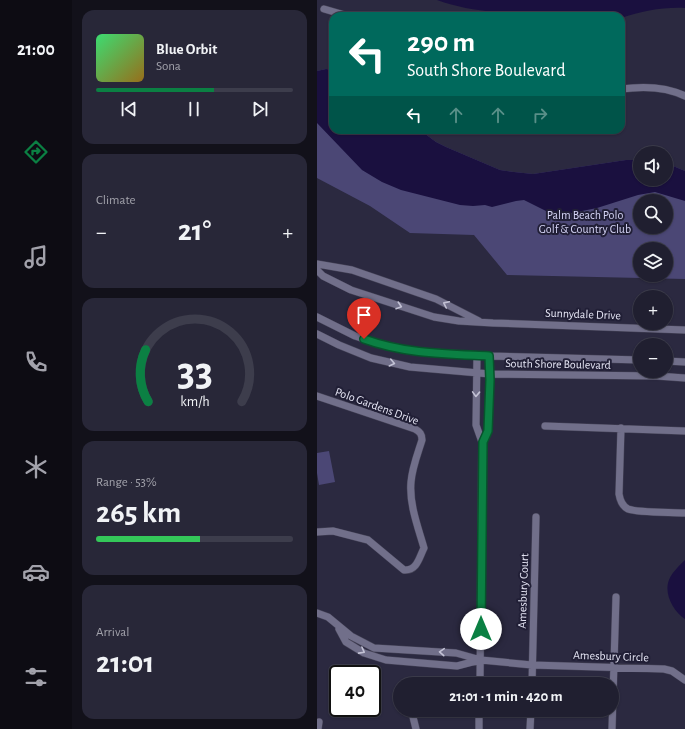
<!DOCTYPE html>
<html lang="en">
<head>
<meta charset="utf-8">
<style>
	body { margin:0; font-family:"Alegreya Sans",sans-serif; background:#282738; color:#f1f3f6; height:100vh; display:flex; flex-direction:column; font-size:15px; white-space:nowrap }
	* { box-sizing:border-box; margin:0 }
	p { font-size:13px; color:#a2a2ab }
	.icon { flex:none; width:22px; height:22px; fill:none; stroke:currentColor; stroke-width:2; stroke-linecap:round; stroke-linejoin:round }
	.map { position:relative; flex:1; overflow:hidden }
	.details { display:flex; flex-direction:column; gap:10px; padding:10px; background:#12111a; width:245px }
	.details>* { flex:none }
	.top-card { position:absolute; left:12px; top:12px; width:296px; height:122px; border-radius:12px; box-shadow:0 1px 3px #0004,0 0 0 1px #3d3d4c; background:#00695c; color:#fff; overflow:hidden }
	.tools { position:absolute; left:316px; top:146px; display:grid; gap:8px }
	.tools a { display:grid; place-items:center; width:40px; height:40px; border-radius:50%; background:#201f30; box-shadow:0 1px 3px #0004,0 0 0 1px #3d3d4c; font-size:20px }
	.speed { position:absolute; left:12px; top:665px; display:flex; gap:8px; font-size:20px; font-weight:700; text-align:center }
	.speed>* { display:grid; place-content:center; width:52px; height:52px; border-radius:50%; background:#201f30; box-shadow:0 1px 3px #0004,0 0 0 1px #3d3d4c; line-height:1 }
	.speed .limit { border:2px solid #111; border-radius:6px; background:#fff; color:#111 }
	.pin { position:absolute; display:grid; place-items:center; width:34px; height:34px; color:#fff; margin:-41px -17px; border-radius:50% 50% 50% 0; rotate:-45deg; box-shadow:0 0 4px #0007 }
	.pin .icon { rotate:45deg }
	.me { position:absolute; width:44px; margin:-22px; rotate:0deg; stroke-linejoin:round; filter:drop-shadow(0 0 3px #0008) }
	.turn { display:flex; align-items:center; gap:14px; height:84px; padding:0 12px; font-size:18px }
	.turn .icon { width:52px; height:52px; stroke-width:2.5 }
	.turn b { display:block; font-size:28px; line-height:34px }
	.lanes { display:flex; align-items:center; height:38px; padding:0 12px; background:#0003; justify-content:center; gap:20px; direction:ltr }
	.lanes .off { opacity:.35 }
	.big { font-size:30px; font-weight:700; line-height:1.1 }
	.details .card { flex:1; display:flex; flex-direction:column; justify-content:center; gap:6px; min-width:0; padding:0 14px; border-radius:12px; background:#282738 }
	.details .dial { align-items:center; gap:0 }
	.dial svg { height:104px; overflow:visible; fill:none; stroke:#3d3d4c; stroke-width:7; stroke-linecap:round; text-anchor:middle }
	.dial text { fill:#f1f3f6; stroke:none }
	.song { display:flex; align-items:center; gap:12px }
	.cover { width:48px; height:48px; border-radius:6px; background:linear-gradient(135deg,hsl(140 70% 55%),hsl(40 70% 35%)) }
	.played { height:4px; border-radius:2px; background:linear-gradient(90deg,#0b8043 60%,#3d3d4c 60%) }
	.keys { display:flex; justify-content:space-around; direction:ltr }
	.heat { display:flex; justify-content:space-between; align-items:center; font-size:22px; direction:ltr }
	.charge { height:6px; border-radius:3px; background:linear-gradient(90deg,#34c759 53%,#3d3d4c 0) }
	.trip { position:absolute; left:76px; top:677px; width:226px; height:40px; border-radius:20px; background:#201f30; box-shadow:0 1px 3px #0004,0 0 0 1px #3d3d4c; font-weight:700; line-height:40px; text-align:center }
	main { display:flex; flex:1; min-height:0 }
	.tab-bar { display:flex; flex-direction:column; width:72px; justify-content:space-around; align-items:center; background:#0d0c13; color:#a2a2ab }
	.tab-bar .icon { width:28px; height:28px }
	.tab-bar .on { color:#0b8043 }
	.tab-bar b { font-size:18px; color:#f1f3f6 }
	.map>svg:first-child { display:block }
	.green { fill:#4b4775; fill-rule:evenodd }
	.water { fill:#1a103f }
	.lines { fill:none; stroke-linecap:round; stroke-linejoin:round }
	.minor-casing { stroke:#464458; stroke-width:8 }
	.minor { stroke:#716f8a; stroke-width:7 }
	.oneway { stroke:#c3c2d5 }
	.route-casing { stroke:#07532c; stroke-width:10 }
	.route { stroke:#0b8043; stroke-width:7 }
	.labels { text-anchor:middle; stroke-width:4; stroke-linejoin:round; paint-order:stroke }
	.park-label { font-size:12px; fill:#d5d4f5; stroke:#211f36 }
	.street-label { font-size:12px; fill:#e6e6f5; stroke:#211f36 }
</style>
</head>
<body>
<main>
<nav class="tab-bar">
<b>21:00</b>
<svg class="icon on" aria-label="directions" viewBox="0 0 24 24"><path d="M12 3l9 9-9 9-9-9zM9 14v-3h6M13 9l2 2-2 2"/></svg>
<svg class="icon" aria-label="music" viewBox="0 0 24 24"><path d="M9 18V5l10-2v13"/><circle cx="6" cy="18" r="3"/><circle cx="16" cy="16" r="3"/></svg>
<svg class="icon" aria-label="phone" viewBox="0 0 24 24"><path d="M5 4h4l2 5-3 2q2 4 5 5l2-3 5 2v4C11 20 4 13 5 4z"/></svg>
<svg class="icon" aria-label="climate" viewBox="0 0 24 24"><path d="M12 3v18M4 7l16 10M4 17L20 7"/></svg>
<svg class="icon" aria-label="car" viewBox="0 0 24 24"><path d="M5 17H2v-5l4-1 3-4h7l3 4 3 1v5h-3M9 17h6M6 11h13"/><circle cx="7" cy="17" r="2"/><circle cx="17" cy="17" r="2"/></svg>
<svg class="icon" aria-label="filters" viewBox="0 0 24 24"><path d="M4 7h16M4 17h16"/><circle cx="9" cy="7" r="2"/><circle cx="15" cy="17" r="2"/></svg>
</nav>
<section class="details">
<div class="card">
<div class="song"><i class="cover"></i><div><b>Blue Orbit</b><p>Sona</p></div></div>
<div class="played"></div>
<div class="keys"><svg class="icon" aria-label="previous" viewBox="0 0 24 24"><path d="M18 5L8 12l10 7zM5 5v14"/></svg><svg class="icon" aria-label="pause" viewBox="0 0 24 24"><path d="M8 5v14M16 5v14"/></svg><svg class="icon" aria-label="next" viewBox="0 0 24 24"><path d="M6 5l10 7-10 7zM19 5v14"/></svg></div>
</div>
<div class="card"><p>Climate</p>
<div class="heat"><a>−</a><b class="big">21°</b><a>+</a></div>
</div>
<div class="card dial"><svg viewBox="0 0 100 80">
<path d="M14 69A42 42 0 1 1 86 69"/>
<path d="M14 69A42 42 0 0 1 12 29" stroke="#0b8043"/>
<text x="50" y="56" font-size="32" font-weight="700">33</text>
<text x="50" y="72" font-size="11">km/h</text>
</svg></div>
<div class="card"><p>Range · 53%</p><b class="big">265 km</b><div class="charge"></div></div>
<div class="card"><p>Arrival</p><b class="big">21:01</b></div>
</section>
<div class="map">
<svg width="368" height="729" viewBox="0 0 368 729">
	<rect width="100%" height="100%" fill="#2b2940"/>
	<path class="green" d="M 9,69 L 16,70 L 16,130 L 103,130 L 119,142 L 129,147 L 183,170 L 197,172 L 216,174 L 309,160 L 323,160 L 323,179 L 349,179 L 349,163 L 368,171 L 368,279 L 190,275 L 157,235 L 93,233 L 53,206 L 0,178 L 0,71 ZM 323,201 L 349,201 L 349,227 L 323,227 ZM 323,249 L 349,249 L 349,275 L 323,275 Z
		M 12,451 L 18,482 L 2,485 L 0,473 L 0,453 Z"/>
	<path class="water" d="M 120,0 L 368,0 L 368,8 C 346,7 325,11 304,18 L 304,16 L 216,16 C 204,10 191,12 178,12 C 158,10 139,7 120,0 Z
		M 9,69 L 16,70 L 16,130 L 103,130 L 119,142 L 129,147 L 183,170 L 197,172 L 216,174 L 309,160 L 323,160 L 323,179 L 349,179 L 349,163 L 368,171 L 368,201 L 338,192 L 321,195 L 280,208 L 255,213 L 242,214 L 229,211 L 207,200 L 199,201 L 175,207 L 168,205 L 156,206 L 143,205 L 84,190 L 65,182 L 45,170 L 0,123 L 0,71 Z
		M 368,560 L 368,619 C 357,612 348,596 351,583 C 353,574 362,566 368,560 Z"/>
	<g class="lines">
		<defs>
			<path id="minor" d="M 7,9 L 31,16
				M 304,89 C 326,86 348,86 368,96
				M 0,264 L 35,270 L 119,299 L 162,321
				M 0,270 L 6,276 L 34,290 L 117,317 L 142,321 L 176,323 L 368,330
				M 0,317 L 38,336 L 56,342 L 94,351 L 173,356 L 323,360
				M 0,334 L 22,345 L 54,358 L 93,367 L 173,374 L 340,376 L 368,378
				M 160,355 L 159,425 L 165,442 L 163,684
				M 349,361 L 368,362
				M 0,396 L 98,429 C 103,432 105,434 105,440 C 101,453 95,468 94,482 C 92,504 101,527 107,548 C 102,558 100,571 87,570 L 51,540 L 47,539 L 16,531 L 0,532
				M 228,426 L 368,431
				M 304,428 L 302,494 C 303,500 305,506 311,509 C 322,513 355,512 368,513
				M 165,442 L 171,431 L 173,374 L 173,356
				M 0,613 L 11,617 L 34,636 L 57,648 L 139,653 L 164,660 L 215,665 L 347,669 L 355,671 L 368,680
				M 22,629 L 29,642 L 47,653 L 69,660 L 140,666 L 163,660
				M 215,684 L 219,517
				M 96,717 L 99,729
				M 1,729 L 2,722
				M 162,729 L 162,710
				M 213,729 L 214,710
				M 295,729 L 299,597"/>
		</defs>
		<use href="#minor" class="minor-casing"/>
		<use href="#minor" class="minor"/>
	</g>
	<defs><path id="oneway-chevron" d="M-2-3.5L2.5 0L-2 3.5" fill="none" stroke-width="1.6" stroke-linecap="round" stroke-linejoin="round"/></defs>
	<g class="oneway">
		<use href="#oneway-chevron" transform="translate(129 304) rotate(-154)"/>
		<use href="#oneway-chevron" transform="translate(82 306) rotate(18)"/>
		<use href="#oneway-chevron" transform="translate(75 363) rotate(13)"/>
		<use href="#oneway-chevron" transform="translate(159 394) rotate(92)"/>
		<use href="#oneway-chevron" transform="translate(45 651) rotate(28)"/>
		<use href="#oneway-chevron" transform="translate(125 652) rotate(-176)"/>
	</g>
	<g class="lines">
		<defs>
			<path id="route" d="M 47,339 C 88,354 130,354 172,356 L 173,380 L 171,431 L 166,442 L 164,629"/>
		</defs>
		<use href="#route" class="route-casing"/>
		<use href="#route" class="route"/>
	</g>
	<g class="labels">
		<g class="park-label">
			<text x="268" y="219">Palm Beach Polo<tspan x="268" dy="14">Golf &amp; Country Club</tspan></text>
		</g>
		<g class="street-label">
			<text transform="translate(266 314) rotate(2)" y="4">Sunnydale Drive</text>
			<text transform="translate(241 364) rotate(1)" y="4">South Shore Boulevard</text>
			<text transform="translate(60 406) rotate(20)" y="4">Polo Gardens Drive</text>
			<text transform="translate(206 591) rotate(-88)" y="4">Amesbury Court</text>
			<text transform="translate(294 656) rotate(2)" y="4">Amesbury Circle</text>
		</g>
	</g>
</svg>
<div class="tools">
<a><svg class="icon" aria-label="sound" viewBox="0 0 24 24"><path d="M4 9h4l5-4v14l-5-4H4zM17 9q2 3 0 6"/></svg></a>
<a><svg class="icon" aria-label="search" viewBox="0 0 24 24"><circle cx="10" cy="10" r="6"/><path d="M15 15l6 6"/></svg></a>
<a><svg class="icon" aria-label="layers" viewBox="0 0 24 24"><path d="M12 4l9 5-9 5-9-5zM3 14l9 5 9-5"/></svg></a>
<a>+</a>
<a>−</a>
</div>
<div class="speed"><div class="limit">40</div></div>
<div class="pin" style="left:47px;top:339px;background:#d93025"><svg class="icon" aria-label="arrive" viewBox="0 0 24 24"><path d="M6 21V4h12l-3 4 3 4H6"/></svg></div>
<svg class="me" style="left:164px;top:629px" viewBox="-20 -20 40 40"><circle r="19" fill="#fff"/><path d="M0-13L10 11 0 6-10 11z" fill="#0b8043"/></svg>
<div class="trip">21:01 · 1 min · 420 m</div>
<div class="top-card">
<div class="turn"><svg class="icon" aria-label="left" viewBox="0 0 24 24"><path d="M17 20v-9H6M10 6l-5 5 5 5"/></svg><div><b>290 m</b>South Shore Boulevard</div></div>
<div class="lanes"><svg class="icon" aria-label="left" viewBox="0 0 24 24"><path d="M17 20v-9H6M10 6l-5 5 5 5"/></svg><svg class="icon off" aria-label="ahead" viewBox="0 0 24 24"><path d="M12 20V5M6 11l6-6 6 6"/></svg><svg class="icon off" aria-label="ahead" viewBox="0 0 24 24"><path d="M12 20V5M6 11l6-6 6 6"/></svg><svg class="icon off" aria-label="right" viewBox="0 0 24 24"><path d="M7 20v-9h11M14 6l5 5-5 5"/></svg></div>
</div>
</div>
</main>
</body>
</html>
